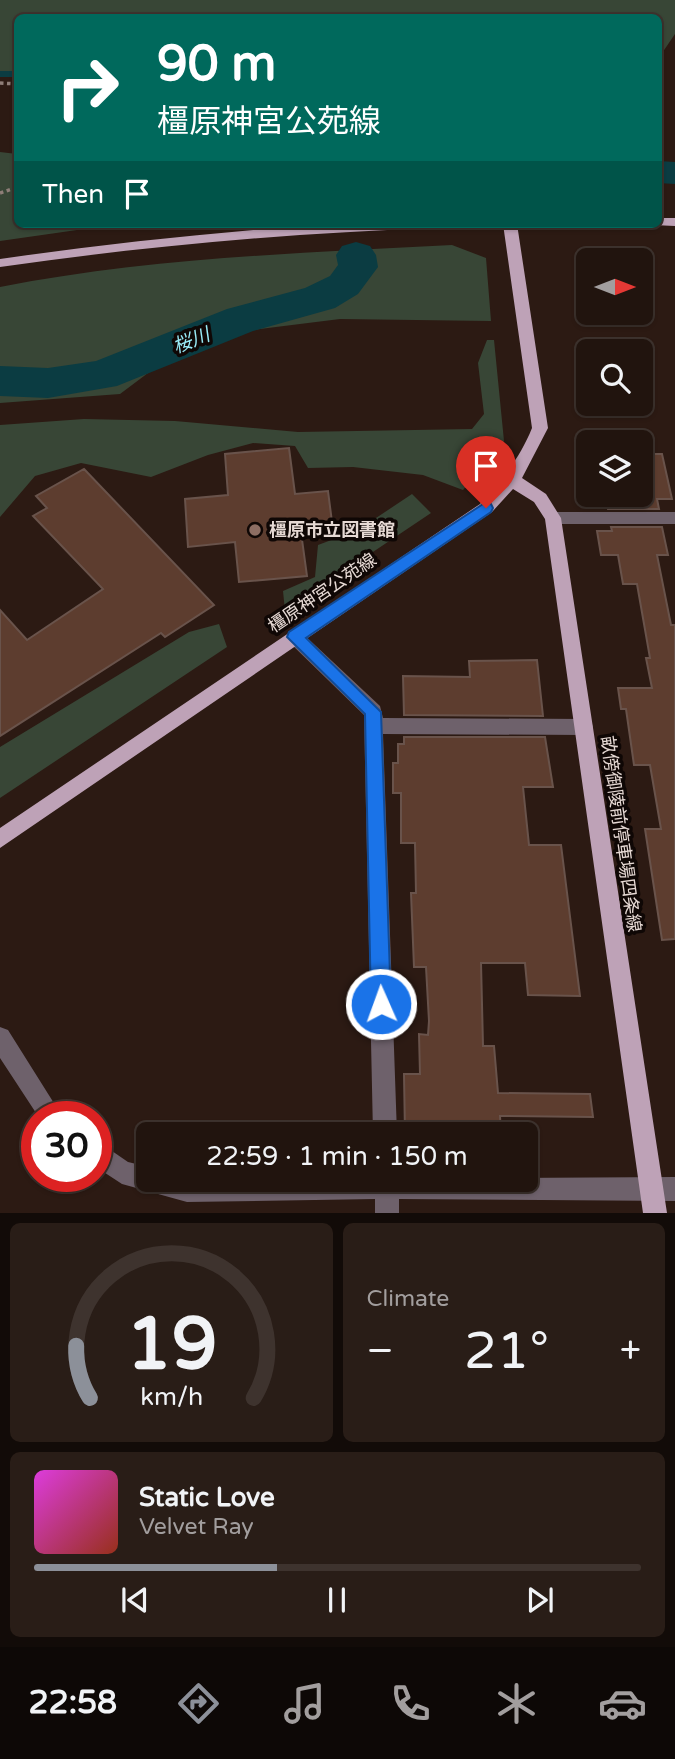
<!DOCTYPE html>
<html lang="en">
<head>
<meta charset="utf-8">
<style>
	body { margin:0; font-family:"Varela Round","Noto Sans JP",sans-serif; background:#291d17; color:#f1f3f6; height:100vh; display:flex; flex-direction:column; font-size:26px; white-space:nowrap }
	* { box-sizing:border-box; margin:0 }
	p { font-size:23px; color:#a29e9e }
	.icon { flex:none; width:38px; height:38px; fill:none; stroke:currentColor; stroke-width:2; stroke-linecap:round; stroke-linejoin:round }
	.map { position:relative; height:1213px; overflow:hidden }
	.side { display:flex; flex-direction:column; gap:10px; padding:10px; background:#120b08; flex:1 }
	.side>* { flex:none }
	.guide { position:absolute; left:14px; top:14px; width:648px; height:214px; border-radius:10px; box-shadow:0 2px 5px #0004,0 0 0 2px #3e332e; background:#00695c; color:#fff; overflow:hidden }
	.needle { width:46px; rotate:90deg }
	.tools { position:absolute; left:576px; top:248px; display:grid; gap:14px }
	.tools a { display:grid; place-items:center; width:77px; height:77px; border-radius:10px; background:#21140e; box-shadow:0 2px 5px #0004,0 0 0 2px #3e332e; font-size:35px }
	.speed { position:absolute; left:21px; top:1101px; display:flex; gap:14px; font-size:35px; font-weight:700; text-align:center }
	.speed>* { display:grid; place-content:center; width:91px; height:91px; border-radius:50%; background:#21140e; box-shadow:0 2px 5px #0004,0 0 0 2px #3e332e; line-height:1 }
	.speed .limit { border:10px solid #d22; background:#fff; color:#111 }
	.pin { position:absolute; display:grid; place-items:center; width:60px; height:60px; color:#fff; margin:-72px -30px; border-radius:50% 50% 50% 0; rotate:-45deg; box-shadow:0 0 7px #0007 }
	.pin .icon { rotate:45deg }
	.me { position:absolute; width:77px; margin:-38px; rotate:358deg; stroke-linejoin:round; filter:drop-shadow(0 0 5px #0008) }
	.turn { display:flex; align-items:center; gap:24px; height:147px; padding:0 28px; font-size:32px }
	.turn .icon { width:91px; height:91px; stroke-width:2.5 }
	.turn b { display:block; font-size:49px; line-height:60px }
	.then { display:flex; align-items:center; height:66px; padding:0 28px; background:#0003; gap:14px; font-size:26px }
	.big { font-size:52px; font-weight:600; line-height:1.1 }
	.side .widget { flex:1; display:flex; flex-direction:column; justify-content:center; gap:10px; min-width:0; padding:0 24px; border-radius:10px; background:#291d17 }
	.side .dial { align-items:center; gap:0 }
	.dial svg { height:182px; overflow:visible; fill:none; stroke:#3e332e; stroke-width:7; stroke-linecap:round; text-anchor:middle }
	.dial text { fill:#f1f3f6; stroke:none }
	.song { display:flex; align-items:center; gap:21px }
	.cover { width:84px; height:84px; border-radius:10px; background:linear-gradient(135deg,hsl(300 70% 55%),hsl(10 70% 35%)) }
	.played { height:7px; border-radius:4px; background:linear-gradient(90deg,#8c9099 40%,#3e332e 40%) }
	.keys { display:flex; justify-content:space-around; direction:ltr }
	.heat { display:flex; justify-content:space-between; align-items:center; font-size:38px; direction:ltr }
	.side .tiles { flex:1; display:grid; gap:10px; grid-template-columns:1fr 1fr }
	.widget:last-child { grid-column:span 2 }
	.trip { position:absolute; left:136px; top:1122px; width:402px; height:70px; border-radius:10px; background:#21140e; box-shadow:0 2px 5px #0004,0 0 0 2px #3e332e; font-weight:600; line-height:70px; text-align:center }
	.dock { display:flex; height:112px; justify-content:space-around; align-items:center; background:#0d0806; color:#a29e9e }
	.dock .icon { width:49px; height:49px }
	.dock .selected { color:#8c9099 }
	.dock b { font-size:32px; color:#f1f3f6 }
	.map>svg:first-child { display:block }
	.green { fill:#384636 }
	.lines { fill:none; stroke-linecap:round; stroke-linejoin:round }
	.stream { stroke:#0b3c42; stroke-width:6 }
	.river { fill:#0b3c42; fill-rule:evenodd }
	.building { fill:#5d3d2f; stroke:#69534b; stroke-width:2 }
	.path { stroke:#8e7e78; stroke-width:3.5; stroke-dasharray:3.5 3.5; stroke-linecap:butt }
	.minor { fill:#6e616b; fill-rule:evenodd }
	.major { fill:#bea2b7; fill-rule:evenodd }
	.route { fill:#1a73e8; stroke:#114b97; stroke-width:2 }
	.education-dot { fill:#8d6e63; stroke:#0f0705; stroke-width:2.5 }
	.labels { text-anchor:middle; stroke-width:7; stroke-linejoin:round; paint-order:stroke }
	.poi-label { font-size:18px; font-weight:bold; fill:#e6d9d4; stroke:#0f0705; text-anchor:start }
	.street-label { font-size:18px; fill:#e6d9d4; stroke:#0f0705 }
	.water-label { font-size:19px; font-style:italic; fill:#99ebf7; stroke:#0f0705 }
</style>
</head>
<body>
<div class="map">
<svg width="675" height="1213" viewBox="0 0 675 1213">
	<rect width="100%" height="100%" fill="#2c1a13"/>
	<path class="green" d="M 0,0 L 675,0 L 675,34 L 658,59 L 658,18 L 18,18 L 17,76 L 0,75 Z
		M 0,152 L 17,154 L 18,224 L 119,224 L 0,241 Z
		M 452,245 L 486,258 L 491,321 L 340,319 L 253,330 L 164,361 L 120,394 L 0,403 L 0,287 C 149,258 301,253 452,245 Z
		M 487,340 L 494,340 L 504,441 L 463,490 L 423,475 L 353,467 L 308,468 L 295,446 L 253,443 L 208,455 L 151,477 L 81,463 L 35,476 L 0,517 L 0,425 L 84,419 L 175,421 L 298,432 L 472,429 L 484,414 L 478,363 Z
		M 412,494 L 431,513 L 285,611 L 283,591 L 315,577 L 318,545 L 358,530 Z
		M 219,624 L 227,647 L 0,798 L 0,747 L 189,632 Z"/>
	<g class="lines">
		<path class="stream" d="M 0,74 L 18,74"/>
		<path class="river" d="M 658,161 L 675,162 L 675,184 L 658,183 Z
			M 356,242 L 370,246 L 376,255 L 378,267 L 358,294 L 335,308 L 253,331 L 117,386 L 48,398 L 0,396 L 0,366 L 48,368 L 96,361 L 227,309 L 305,288 L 330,276 L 338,265 L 336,255 L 342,246 Z"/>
	</g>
	<path class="building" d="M 289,448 L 295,494 L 328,491 L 332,522 L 300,525 L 307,576 L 239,582 L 235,542 L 188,547 L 185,499 L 228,495 L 225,454 Z
		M 640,454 L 662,454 L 672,499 L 657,499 L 659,509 L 608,509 L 606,495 L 640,495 Z
		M 84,469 L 214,605 L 165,637 L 161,633 L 0,736 L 0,610 L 27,640 L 103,589 L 33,516 L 47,508 L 36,496 Z
		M 611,527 L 662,527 L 668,555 L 657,555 L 671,625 L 675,625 L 675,939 L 662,940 L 645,829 L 661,829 L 650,765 L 634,765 L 626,709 L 621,709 L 618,688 L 652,688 L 646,658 L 650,658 L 637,584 L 623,584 L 618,555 L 601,555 L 597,531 L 612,531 Z
		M 537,660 L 543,716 L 404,715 L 403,676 L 470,677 L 469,661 Z
		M 404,737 L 545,737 L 553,787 L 523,787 L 529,845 L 561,845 L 580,996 L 528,995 L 525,963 L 481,963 L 483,1046 L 494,1046 L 498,1093 L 590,1094 L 593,1117 L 500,1116 L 501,1134 L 405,1134 L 404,1074 L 420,1074 L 419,1034 L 428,1035 L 429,1021 L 426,967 L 414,967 L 411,893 L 416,893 L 415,843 L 401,843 L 401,793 L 393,793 L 393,763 L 398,763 L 398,744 L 404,744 Z"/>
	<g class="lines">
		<path class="path" d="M 0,83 L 18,84
			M 0,193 L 18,187"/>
		<path class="minor" d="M 553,512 L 675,512 L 675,524 L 553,524 L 545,518 Z
			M 295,630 L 301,632 L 380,706 L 383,718 L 584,719 L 591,721 L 593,727 L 591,733 L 584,735 L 383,734 L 397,1134 L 373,1134 L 364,715 L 289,642 L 286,637 L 289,632 Z
			M 0,1027 L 8,1030 L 62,1116 L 38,1116 L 0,1058 Z
			M 96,1140 L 128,1162 L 149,1167 L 149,1180 L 675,1177 L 675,1201 L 399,1199 L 399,1213 L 375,1213 L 375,1199 L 187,1202 L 122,1184 L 96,1167 Z"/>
		<path class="major" d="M 658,218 L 675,218 L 675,226 L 653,225 L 658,224 Z
			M 328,224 L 445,224 L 438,228 C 291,233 146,246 0,267 L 0,259 C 109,243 218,232 328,224 Z
			M 503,224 L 517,224 L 548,428 L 522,478 L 546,494 L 561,518 L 667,1213 L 643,1213 L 545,519 L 534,502 L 513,489 L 492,512 L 0,848 L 0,828 L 480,504 C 502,480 520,458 532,428 Z"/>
	</g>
	<path class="route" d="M 486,502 L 491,504 L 493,508 L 491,512 L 306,638 L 381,712 L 391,1004 L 388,1011 L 381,1014 L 374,1011 L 371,1004 L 365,714 L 287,637 L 289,632 Z"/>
	<circle class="education-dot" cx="255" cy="530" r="7"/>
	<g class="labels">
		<g class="poi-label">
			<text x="269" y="536">橿原市立図書館</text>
		</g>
		<g class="street-label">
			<text transform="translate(322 593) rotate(-34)" y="6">橿原神宮公苑線</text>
			<text transform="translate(621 834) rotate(82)" y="6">畝傍御陵前停車場四条線</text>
		</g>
		<g class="water-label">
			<text transform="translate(191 340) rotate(-22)" y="7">桜川</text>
		</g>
	</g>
</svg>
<div class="tools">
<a><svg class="needle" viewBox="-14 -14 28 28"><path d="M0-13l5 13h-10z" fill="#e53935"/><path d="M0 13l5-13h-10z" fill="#a29e9e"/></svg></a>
<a><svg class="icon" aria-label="search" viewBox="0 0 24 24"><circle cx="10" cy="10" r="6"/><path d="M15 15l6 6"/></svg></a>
<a><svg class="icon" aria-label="layers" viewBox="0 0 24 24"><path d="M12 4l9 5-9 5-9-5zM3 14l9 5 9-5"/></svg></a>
</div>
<div class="speed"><div class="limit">30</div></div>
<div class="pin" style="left:486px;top:508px;background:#d93025"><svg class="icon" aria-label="arrive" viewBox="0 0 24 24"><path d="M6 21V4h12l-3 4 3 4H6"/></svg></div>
<svg class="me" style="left:381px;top:1004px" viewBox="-20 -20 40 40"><circle r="17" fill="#1a73e8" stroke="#fff" stroke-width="3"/><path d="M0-11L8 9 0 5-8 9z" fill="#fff"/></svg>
<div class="trip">22:59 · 1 min · 150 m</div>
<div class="guide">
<div class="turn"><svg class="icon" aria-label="right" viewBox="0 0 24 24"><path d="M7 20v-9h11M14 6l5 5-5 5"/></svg><div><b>90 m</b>橿原神宮公苑線</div></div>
<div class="then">Then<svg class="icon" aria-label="arrive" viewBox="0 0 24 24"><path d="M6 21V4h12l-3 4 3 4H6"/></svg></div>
</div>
</div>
<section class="side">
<div class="tiles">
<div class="widget dial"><svg viewBox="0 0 100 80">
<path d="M14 69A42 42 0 1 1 86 69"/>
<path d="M14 69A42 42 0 0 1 8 46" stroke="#8c9099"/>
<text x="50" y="56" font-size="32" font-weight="700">19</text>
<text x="50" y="72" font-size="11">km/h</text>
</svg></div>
<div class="widget"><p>Climate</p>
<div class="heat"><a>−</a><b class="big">21°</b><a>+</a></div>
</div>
<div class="widget">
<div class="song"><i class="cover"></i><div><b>Static Love</b><p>Velvet Ray</p></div></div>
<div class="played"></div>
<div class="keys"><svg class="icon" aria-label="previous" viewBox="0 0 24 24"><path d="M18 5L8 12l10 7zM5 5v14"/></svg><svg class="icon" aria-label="pause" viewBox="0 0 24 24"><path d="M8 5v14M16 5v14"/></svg><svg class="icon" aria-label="next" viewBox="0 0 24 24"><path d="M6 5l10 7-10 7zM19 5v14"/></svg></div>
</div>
</div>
</section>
<nav class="dock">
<b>22:58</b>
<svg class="icon selected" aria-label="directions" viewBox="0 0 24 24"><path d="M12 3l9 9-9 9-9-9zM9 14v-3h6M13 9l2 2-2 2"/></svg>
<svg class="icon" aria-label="music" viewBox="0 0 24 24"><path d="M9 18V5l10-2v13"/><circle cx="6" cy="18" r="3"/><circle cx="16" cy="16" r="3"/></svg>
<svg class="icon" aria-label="phone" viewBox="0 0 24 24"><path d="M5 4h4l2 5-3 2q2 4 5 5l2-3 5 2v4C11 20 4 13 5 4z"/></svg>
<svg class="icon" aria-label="climate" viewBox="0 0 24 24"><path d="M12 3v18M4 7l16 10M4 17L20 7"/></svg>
<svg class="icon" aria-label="car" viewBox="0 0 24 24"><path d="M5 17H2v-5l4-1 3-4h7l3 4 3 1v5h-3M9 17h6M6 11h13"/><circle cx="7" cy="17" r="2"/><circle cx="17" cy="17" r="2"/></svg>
</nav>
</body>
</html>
